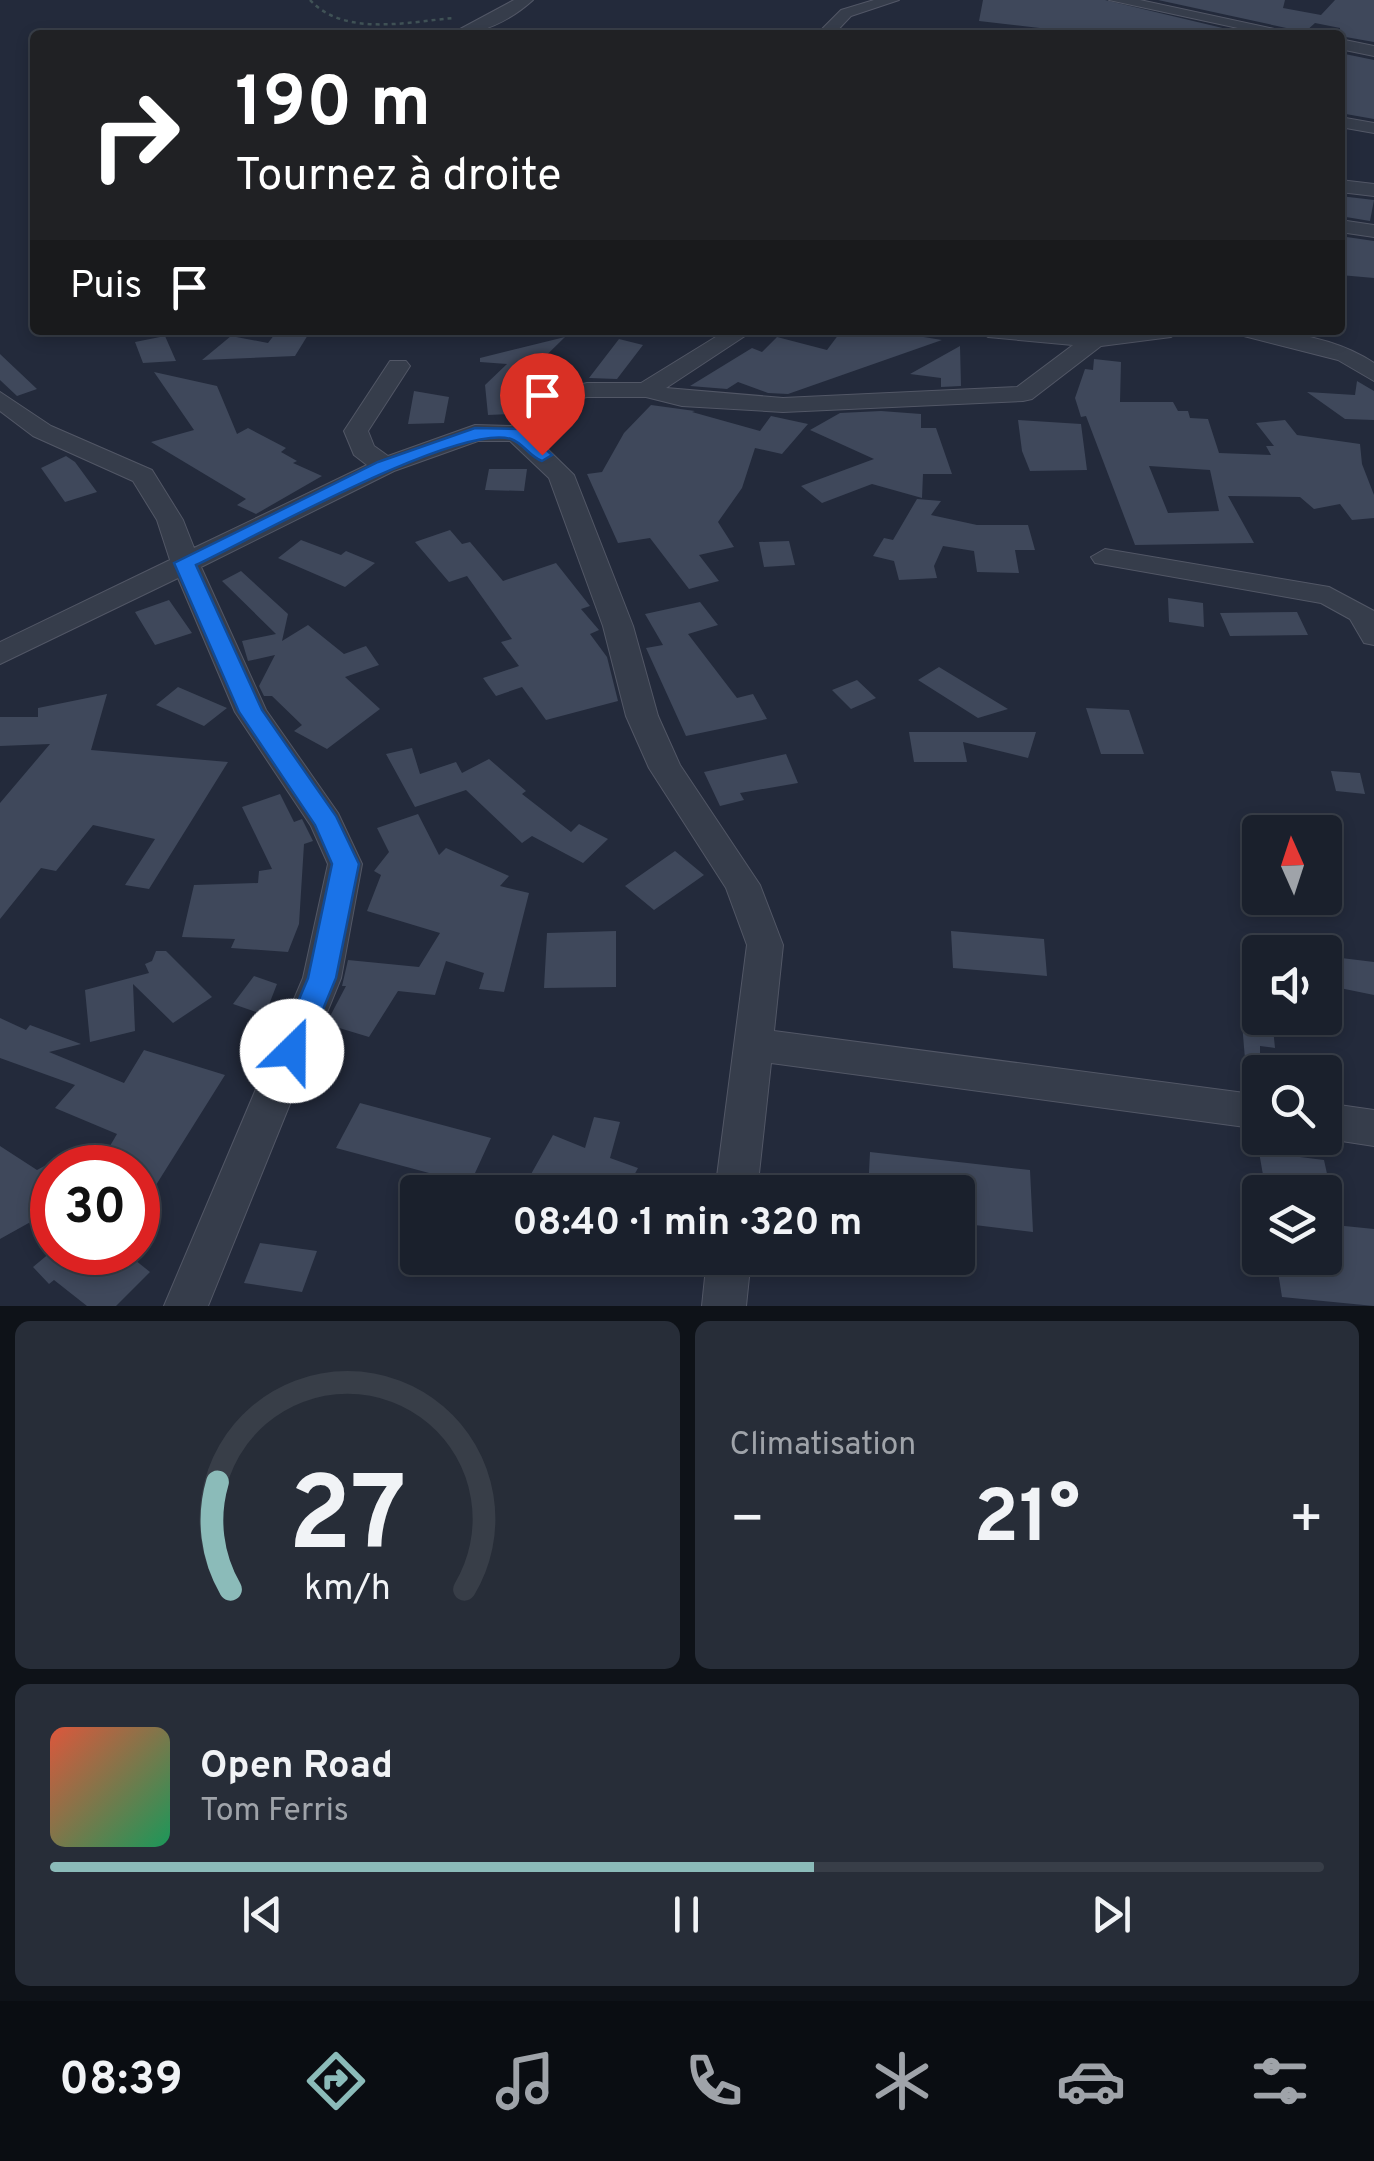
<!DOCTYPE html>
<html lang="fr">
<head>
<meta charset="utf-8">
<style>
	body { margin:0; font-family:Overpass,sans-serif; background:#272d38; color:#f1f3f6; height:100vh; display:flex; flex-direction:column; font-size:38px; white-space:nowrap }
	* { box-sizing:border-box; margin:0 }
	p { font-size:32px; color:#9fa3a9 }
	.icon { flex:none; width:55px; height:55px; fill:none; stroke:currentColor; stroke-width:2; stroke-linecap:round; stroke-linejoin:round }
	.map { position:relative; height:1306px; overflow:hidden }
	.details { display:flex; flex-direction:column; gap:15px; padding:15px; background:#0e1218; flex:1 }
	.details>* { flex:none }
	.top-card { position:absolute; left:30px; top:30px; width:1315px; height:305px; border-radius:10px; box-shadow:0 5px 15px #0003,0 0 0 2px #383e48; background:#202124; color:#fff; overflow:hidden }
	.needle { width:65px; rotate:357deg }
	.tools { position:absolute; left:1242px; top:815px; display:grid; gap:20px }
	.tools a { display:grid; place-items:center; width:100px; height:100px; border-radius:10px; background:#1a202c; box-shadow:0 5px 15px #0003,0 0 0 2px #383e48; font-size:50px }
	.speed { position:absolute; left:30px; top:1145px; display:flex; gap:20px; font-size:50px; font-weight:700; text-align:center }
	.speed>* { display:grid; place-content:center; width:130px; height:130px; border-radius:50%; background:#1a202c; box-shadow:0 5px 15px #0003,0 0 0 2px #383e48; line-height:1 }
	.speed .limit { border:15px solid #d22; background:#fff; color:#111 }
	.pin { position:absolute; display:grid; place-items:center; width:85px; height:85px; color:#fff; margin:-102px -42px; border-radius:50% 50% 50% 0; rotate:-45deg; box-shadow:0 0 10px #0007 }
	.pin .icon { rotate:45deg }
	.me { position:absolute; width:110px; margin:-55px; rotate:23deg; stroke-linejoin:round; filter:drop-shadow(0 0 8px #0008) }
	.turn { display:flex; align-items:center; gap:35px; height:210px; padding:0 40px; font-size:45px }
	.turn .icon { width:130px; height:130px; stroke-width:2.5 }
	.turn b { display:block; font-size:70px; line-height:85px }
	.then { display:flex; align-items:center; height:95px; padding:0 40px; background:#0003; gap:20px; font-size:38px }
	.big { font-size:75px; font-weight:700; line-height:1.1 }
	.details .card { flex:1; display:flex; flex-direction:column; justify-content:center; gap:15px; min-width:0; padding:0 35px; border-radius:15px; background:#272d38 }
	.details .dial { align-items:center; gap:0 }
	.dial svg { height:260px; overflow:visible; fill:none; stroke:#383e48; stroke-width:7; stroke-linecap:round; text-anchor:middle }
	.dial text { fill:#f1f3f6; stroke:none }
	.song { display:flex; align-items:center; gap:30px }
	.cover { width:120px; height:120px; border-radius:15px; background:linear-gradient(135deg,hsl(10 70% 55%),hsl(150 70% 35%)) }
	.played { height:10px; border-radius:5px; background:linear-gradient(90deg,#8bbbb9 60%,#383e48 60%) }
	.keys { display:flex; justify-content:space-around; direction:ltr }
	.heat { display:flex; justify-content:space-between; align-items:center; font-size:55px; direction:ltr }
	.details .tiles { flex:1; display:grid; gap:15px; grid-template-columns:1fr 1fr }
	.card:last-child { grid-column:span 2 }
	.trip { position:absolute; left:400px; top:1175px; width:575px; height:100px; border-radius:10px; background:#1a202c; box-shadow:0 5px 15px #0003,0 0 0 2px #383e48; font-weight:700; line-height:100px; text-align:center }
	.menu { display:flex; height:160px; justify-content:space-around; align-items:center; background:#0a0d12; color:#9fa3a9 }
	.menu .icon { width:70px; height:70px }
	.menu .selected { color:#8bbbb9 }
	.menu b { font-size:45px; color:#f1f3f6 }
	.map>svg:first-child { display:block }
	.building { fill:#3f485b; fill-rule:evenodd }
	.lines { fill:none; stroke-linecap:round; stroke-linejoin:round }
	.minor-casing { stroke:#525766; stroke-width:2 }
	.path { stroke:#405256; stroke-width:2.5; stroke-dasharray:4 4; stroke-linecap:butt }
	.minor { fill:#363d4b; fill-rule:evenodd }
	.route { fill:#1a73e8; stroke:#114b97; stroke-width:2.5 }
</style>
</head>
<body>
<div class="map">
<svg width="1374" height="1306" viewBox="0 0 1374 1306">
	<rect width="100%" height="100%" fill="#232a3b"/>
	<path class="building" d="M 983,0 L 1105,0 L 1252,35 L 1100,35 L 979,21 Z
		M 1158,0 L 1285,0 L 1283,8 L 1321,15 L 1335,0 L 1374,0 L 1374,42 L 1340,36 L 1340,28 L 1315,23 L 1305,32 Z
		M 1340,53 L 1374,60 L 1374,119 L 1340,113 Z
		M 1340,196 L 1374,200 L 1370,221 L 1340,216 Z
		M 1340,236 L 1374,241 L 1374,278 L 1340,275 Z
		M 278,330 L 311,330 L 295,356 L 202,360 L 231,336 L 268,343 Z
		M 842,330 L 881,330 L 942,340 L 788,394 L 768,393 L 738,382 L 727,389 L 690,386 L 752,348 L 762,352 L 777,337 L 827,350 Z
		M 165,336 L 176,361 L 143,363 L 135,342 Z
		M 565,337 L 508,393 L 512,414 L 488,415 L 485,385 L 507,364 L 480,362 L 480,358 Z
		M 619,339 L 643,345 L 617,379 L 589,378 Z
		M 960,346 L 961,386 L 941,387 L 941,378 L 910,374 Z
		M 0,354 L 37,389 L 17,396 L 0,380 Z
		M 1094,359 L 1121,362 L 1120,402 L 1173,402 L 1178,411 L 1188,411 L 1190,418 L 1208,419 L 1219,453 L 1271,455 L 1266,446 L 1274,446 L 1256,423 L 1285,420 L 1297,435 L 1360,444 L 1362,464 L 1374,495 L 1374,518 L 1352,520 L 1340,504 L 1314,509 L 1300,497 L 1228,496 L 1254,543 L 1135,545 L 1086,416 L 1081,417 L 1075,398 L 1085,369 L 1093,370 ZM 1149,466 L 1210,470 L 1219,511 L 1168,513 Z
		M 154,372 L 217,386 L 237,434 L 248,428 L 286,448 L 281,452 L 297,461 L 293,463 L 322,476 L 256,514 L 237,505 L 246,499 L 151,442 L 194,430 Z
		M 1357,381 L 1374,391 L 1374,420 L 1345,419 L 1307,392 L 1355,395 Z
		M 414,391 L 449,397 L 444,423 L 408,424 Z
		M 651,405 L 695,411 L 692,412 L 760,431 L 771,416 L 808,424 L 782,454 L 755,448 L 742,488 L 718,522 L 734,547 L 699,555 L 719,581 L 689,589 L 650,538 L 618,543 L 587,474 L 602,472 L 624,433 Z
		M 881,411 L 921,414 L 921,428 L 936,428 L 952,474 L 923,474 L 922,498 L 872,484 L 822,503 L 801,486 L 874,459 L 810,430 L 840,413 Z
		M 1018,420 L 1081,424 L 1087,470 L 1030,471 L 1022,451 Z
		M 66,456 L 75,462 L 97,492 L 65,502 L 41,468 Z
		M 489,469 L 527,469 L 524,491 L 485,490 Z
		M 917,499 L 941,501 L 931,515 L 977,525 L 1028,525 L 1035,550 L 1015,550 L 1019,573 L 977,572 L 974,551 L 943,546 L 934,566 L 937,578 L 899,580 L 894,561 L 873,556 L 884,538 L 893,540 Z
		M 450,530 L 462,544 L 470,542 L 503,581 L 556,563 L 590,606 L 581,609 L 599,630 L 590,634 L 607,657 L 618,701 L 546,720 L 522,687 L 496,696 L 483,678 L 519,666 L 501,642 L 512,639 L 467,576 L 449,582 L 415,542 Z
		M 301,540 L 341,555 L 346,551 L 375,563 L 345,587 L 278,558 Z
		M 789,541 L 795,565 L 764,567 L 759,542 Z
		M 241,571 L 288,614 L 282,641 L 308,625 L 344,654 L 366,646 L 379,665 L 345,677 L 380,709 L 327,749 L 294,731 L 302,725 L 272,696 L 264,696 L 259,686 L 275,655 L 248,661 L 242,641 L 276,634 L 222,581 Z
		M 1168,598 L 1203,603 L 1204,627 L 1169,622 Z
		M 169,600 L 192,633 L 155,645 L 135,612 Z
		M 700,602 L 718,625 L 688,634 L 737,698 L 753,694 L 767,719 L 686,736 L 646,648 L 663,645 L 645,614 Z
		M 1297,612 L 1308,635 L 1230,636 L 1220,613 Z
		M 939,667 L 1008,709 L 978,718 L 918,680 Z
		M 857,680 L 876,698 L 851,709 L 832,690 Z
		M 178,687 L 227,708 L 204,726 L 156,705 Z
		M 107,694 L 91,750 L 228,762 L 149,889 L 125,885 L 155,839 L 93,825 L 56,871 L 41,868 L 0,919 L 0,803 L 50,744 L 0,746 L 0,717 L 38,717 L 38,708 Z
		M 1086,708 L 1129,710 L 1144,754 L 1101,754 Z
		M 909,732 L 1036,732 L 1028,758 L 963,742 L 967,762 L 914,762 Z
		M 412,748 L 420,774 L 456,762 L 462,773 L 489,759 L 526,791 L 522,794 L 571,832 L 579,824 L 608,839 L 583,863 L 532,836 L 522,843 L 466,790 L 415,807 L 386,754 Z
		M 786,754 L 798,783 L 740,793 L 744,800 L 720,806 L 704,772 Z
		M 1331,771 L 1360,773 L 1365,794 L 1336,791 Z
		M 280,794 L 294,822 L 302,819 L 313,841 L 304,844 L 299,924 L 288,952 L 231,948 L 235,939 L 182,937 L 194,885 L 258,883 L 259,871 L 272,869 L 242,807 Z
		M 418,814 L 439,855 L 446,848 L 509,876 L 500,886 L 529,893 L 504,992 L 479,989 L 484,973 L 446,961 L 435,995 L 398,991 L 369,1037 L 326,1024 L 346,986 L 342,986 L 348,960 L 419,967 L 440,933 L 367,911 L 381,875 L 374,871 L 389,852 L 377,828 Z
		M 675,851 L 704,875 L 654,910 L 625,886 Z
		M 616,931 L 616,987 L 544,988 L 547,933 Z
		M 951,931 L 1044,939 L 1047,976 L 953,968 Z
		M 156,951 L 166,951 L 212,997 L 173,1023 L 133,984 L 135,1031 L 90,1042 L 85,990 L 149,973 L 145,964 L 152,961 Z
		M 1325,956 L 1374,962 L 1374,995 L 1325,985 Z
		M 254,976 L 277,984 L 265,1015 L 233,1004 Z
		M 1240,999 L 1260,1002 L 1260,1018 L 1272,1018 L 1275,1048 L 1260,1046 L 1260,1058 L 1245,1059 Z
		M 0,1018 L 26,1030 L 30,1025 L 81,1044 L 49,1052 L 124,1083 L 144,1050 L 225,1075 L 156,1185 L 140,1162 L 130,1168 L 97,1168 L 117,1134 L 55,1108 L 75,1085 L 0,1058 Z
		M 360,1103 L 491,1138 L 470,1184 L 336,1148 Z
		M 594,1117 L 620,1122 L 610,1158 L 638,1168 L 625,1192 L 521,1192 L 553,1135 L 585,1148 Z
		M 0,1146 L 37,1170 L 52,1162 L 52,1210 L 0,1239 Z
		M 870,1152 L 1030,1170 L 1033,1232 L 958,1223 L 958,1192 L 868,1192 Z
		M 1259,1152 L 1324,1160 L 1331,1192 L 1266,1192 Z
		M 1325,1224 L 1374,1229 L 1374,1306 L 1282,1297 L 1276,1259 L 1325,1264 Z
		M 260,1243 L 317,1251 L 302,1292 L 244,1283 Z
		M 51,1252 L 125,1252 L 150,1272 L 116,1306 L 87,1306 L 54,1280 L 49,1284 L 33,1267 Z"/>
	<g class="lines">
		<defs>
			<path id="minor" d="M 514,0 L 533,0 C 510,21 480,35 449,35 Z
				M 874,0 L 899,0 L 851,16 L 833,35 L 816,35 L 841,10 Z
				M 1109,0 L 1140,0 L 1302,35 L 1270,35 Z
				M 1340,39 L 1374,46 L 1374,56 L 1340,49 Z
				M 1340,117 L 1374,123 L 1374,133 L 1340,127 Z
				M 1340,180 L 1374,184 L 1374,196 L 1340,192 Z
				M 1340,220 L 1374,225 L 1374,237 L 1340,232 Z
				M 727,330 L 754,330 L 666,388 L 783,398 L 1017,387 L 1073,345 L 988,337 L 977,330 L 1094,333 L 1182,330 L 1171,337 L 1101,346 L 1032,399 L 1023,401 L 783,412 L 682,406 L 646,397 L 587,397 L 577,399 L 532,434 L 574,475 L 633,626 L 658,716 L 680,765 L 760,885 L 783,945 L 774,1031 L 1260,1095 L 1260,1129 L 771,1063 L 757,1192 L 715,1192 L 747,945 L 726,888 L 649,768 L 626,716 L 603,626 L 549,478 L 510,441 L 478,441 L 394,471 L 201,567 L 266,710 L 338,813 L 362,864 L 341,978 L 208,1306 L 164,1306 L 303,978 L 328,864 L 311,826 L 235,712 L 178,578 L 0,664 L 0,642 L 170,560 L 157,520 L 133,481 L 33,436 L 0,411 L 0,392 L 51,426 L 152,470 L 183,520 L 194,548 L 367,465 L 354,455 L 344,431 L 390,361 L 406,361 L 410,366 L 368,431 L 374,446 L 388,456 L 475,425 L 511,426 L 560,389 L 587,383 L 641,383 Z
				M 1237,330 C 1283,330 1335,337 1374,363 L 1374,381 L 1338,360 L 1240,335 Z
				M 1105,549 L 1329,587 L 1374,611 L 1374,645 L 1364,643 L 1350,619 L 1321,603 L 1095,563 L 1091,557 Z
				M 1325,1103 L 1374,1110 L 1374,1146 L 1322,1138 L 1325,1138 Z
				M 707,1258 L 751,1258 L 746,1306 L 702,1306 Z"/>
		</defs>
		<use href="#minor" class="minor-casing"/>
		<path class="path" d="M 310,0 C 344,37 408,22 453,18"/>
		<use href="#minor" class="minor"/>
	</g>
	<path class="route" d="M 475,428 L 524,429 L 552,455 L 542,461 C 530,457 523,443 511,439 C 458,423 253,538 196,565 L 262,710 L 336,816 L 359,864 L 336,978 L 302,1060 L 292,1063 L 281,1060 L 277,1051 L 308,978 L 332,864 L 315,825 L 239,712 L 174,563 L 378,462 Z"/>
</svg>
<div class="tools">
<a><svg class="needle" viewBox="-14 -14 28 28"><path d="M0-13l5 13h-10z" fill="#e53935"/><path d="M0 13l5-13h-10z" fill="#9fa3a9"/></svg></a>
<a><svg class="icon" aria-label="sound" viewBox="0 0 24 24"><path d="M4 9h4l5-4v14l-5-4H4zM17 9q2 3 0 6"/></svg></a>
<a><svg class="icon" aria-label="search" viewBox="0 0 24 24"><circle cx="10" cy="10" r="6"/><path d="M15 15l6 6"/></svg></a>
<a><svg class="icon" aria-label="layers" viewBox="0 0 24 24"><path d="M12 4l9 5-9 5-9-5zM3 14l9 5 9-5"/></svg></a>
</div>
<div class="speed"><div class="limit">30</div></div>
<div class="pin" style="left:542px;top:455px;background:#d93025"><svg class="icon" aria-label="arrive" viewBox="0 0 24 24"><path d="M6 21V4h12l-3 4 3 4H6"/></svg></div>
<svg class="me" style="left:292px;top:1051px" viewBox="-20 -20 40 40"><circle r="19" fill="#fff"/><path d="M0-13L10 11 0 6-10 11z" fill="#1a73e8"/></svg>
<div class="trip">08:40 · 1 min · 320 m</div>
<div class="top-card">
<div class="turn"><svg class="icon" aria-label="right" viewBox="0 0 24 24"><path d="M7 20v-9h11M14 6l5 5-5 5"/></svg><div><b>190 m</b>Tournez à droite</div></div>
<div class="then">Puis<svg class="icon" aria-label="arrive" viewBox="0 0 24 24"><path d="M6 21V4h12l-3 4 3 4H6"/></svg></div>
</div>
</div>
<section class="details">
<div class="tiles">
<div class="card dial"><svg viewBox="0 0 100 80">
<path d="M14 69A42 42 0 1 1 86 69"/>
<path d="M14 69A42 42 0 0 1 10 36" stroke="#8bbbb9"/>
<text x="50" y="56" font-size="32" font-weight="700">27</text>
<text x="50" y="72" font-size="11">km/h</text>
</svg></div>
<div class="card"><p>Climatisation</p>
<div class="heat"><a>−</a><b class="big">21°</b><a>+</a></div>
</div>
<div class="card">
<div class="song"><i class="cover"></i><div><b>Open Road</b><p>Tom Ferris</p></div></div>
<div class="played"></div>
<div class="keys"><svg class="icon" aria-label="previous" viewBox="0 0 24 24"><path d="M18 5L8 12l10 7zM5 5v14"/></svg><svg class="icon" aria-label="pause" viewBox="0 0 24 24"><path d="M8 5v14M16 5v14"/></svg><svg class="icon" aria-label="next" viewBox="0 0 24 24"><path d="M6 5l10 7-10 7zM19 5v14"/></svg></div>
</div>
</div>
</section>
<nav class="menu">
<b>08:39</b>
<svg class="icon selected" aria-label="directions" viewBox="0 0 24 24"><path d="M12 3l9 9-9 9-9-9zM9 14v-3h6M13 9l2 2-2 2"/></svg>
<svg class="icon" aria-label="music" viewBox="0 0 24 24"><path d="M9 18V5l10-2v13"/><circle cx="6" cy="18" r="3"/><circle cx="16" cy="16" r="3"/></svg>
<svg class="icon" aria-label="phone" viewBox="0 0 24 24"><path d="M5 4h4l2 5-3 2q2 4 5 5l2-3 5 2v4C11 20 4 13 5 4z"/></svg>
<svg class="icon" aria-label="climate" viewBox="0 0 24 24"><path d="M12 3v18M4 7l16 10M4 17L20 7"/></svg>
<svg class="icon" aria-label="car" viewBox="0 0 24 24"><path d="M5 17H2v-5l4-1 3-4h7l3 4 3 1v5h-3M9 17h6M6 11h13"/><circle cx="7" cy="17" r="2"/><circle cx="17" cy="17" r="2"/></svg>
<svg class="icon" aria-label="filters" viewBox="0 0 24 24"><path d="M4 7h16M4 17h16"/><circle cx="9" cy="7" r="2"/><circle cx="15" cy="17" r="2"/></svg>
</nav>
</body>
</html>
